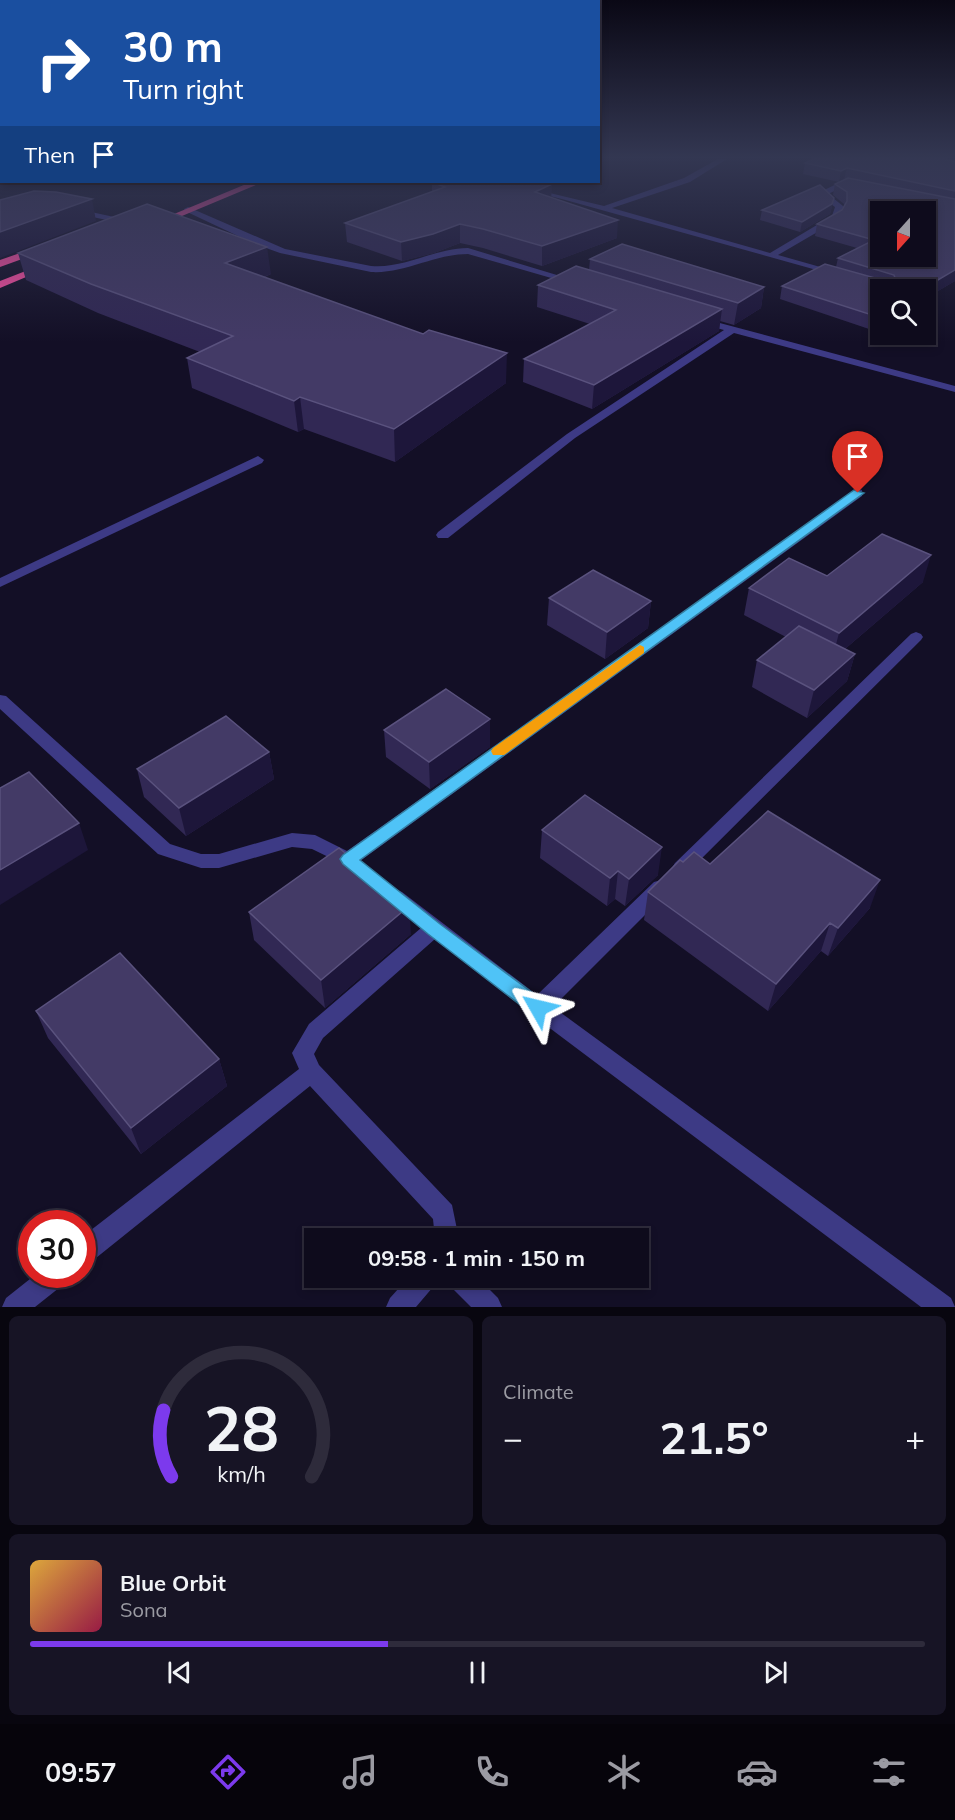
<!DOCTYPE html>
<html lang="en">
<head>
<meta charset="utf-8">
<style>
	body { margin:0; font-family:Mulish,sans-serif; background:#171425; color:#f1f3f6; height:100vh; display:flex; flex-direction:column; font-size:22px; white-space:nowrap }
	* { box-sizing:border-box; margin:0 }
	p { font-size:20px; color:#9b9ba3 }
	.icon { flex:none; width:33px; height:33px; fill:none; stroke:currentColor; stroke-width:2; stroke-linecap:round; stroke-linejoin:round }
	.map { position:relative; height:1307px; overflow:hidden }
	.panel { display:flex; flex-direction:column; gap:9px; padding:9px; background:#08060f; flex:1 }
	.panel>* { flex:none }
	.banner { position:absolute; left:0px; top:0px; width:600px; height:183px; box-shadow:0 3px 9px #0003,0 0 0 2px #2e2b3b; background:#1a4fa0; color:#fff; overflow:hidden }
	.needle { width:39px; rotate:201deg }
	.buttons { position:absolute; left:870px; top:201px; display:grid; gap:12px }
	.buttons a { display:grid; place-items:center; width:66px; height:66px; border-radius:0px; background:#0e0b1c; box-shadow:0 3px 9px #0003,0 0 0 2px #2e2b3b; font-size:30px }
	.speed { position:absolute; left:18px; top:1210px; display:flex; gap:12px; font-size:30px; font-weight:700; text-align:center }
	.speed>* { display:grid; place-content:center; width:78px; height:78px; border-radius:50%; background:#0e0b1c; box-shadow:0 3px 9px #0003,0 0 0 2px #2e2b3b; line-height:1 }
	.speed .limit { border:9px solid #d22; background:#fff; color:#111 }
	.pin { position:absolute; display:grid; place-items:center; width:51px; height:51px; color:#fff; margin:-62px -26px; border-radius:50% 50% 50% 0; rotate:-45deg; box-shadow:0 0 6px #0007 }
	.pin .icon { rotate:45deg }
	.me { position:absolute; width:66px; margin:-33px; rotate:307deg; stroke-linejoin:round; filter:drop-shadow(0 0 4px #0008) }
	.turn { display:flex; align-items:center; gap:21px; height:126px; padding:0 24px; font-size:27px }
	.turn .icon { width:78px; height:78px; stroke-width:2.5 }
	.turn b { display:block; font-size:42px; line-height:51px }
	.then { display:flex; align-items:center; height:57px; padding:0 24px; background:#0003; gap:12px; font-size:22px }
	.big { font-size:45px; font-weight:700; line-height:1.1 }
	.panel .widget { flex:1; display:flex; flex-direction:column; justify-content:center; gap:9px; min-width:0; padding:0 21px; border-radius:9px; background:#171425 }
	.panel .dial { align-items:center; gap:0 }
	.dial svg { height:156px; overflow:visible; fill:none; stroke:#2e2b3b; stroke-width:7; stroke-linecap:round; text-anchor:middle }
	.dial text { fill:#f1f3f6; stroke:none }
	.song { display:flex; align-items:center; gap:18px }
	.cover { width:72px; height:72px; border-radius:9px; background:linear-gradient(135deg,hsl(40 70% 55%),hsl(340 70% 35%)) }
	.played { height:6px; border-radius:3px; background:linear-gradient(90deg,#7c3aed 40%,#2e2b3b 40%) }
	.keys { display:flex; justify-content:space-around; direction:ltr }
	.heat { display:flex; justify-content:space-between; align-items:center; font-size:33px; direction:ltr }
	.panel .tiles { flex:1; display:grid; gap:9px; grid-template-columns:1fr 1fr }
	.widget:last-child { grid-column:span 2 }
	.trip { position:absolute; left:304px; top:1228px; width:345px; height:60px; border-radius:0px; background:#0e0b1c; box-shadow:0 3px 9px #0003,0 0 0 2px #2e2b3b; font-weight:700; line-height:60px; text-align:center }
	.tabs { display:flex; height:96px; justify-content:space-around; align-items:center; background:#06040b; color:#9b9ba3 }
	.tabs .icon { width:42px; height:42px }
	.tabs .selected { color:#7c3aed }
	.tabs b { font-size:27px; color:#f1f3f6 }
	.map>svg:first-child { display:block }
	.lines { fill:none; stroke-linecap:round; stroke-linejoin:round }
	.minor { fill:#3d3a85; fill-rule:evenodd }
	.highway { fill:#ff4fa3; fill-rule:evenodd }
	.wall { fill:#312854 }
	.shaded-wall { fill:#1d163a }
	.building { fill:#433a66; stroke:#5a527e; stroke-width:1.5; fill-rule:evenodd }
	.route { fill:#4fc3f7; stroke:#337fa1; stroke-width:1.5 }
	.slow { fill:#f59e0b }
</style>
</head>
<body>
<div class="map">
<svg width="955" height="1307" viewBox="0 0 955 1307">
	<rect width="100%" height="100%" fill="#130f26"/>
	<g class="lines">
		<path class="minor" d="M 718,159 L 727,159 L 690,182 L 612,208 L 770,253 L 832,216 L 835,207 L 821,197 L 822,191 L 841,182 L 857,182 L 857,186 L 845,186 L 828,194 L 843,206 L 843,212 L 838,220 L 778,255 L 838,272 L 838,276 L 562,199 L 492,182 L 504,182 L 604,206 L 684,178 Z
			M 188,207 L 285,249 L 371,266 C 404,269 435,248 468,248 L 580,282 L 572,284 L 468,254 C 434,254 404,274 371,272 L 280,253 L 255,244 L 185,211 L 184,209 Z
			M 77,209 L 133,221 L 134,223 L 130,225 L 74,213 L 73,211 Z
			M 701,318 L 955,386 L 955,392 L 734,333 L 575,438 L 448,538 L 438,538 L 436,535 L 438,532 L 567,434 L 724,330 L 698,323 L 696,321 Z
			M 258,456 L 264,460 L 262,463 L 0,587 L 0,578 Z
			M 858,489 L 862,490 L 862,496 L 360,861 L 357,866 L 351,868 L 312,849 L 292,847 L 219,868 L 201,868 L 158,854 L 0,709 L 0,695 L 6,696 L 170,844 L 201,854 L 219,854 L 292,833 L 315,835 L 347,851 Z
			M 916,632 L 921,634 L 923,637 L 921,640 L 687,873 L 681,875 L 675,873 L 672,868 L 675,863 L 911,634 Z
			M 661,880 L 668,882 L 670,887 L 668,892 L 553,1007 L 951,1298 L 955,1307 L 921,1307 L 531,1014 L 435,939 L 323,1038 L 314,1054 L 319,1065 L 452,1205 L 459,1239 L 435,1239 L 433,1219 L 310,1086 L 91,1262 L 82,1265 L 82,1237 L 299,1069 L 292,1053 L 309,1024 L 421,928 L 388,902 L 386,897 L 388,892 L 395,889 L 402,892 L 537,995 L 654,882 Z
			M 35,1275 L 67,1275 L 64,1284 L 35,1307 L 2,1307 L 6,1298 Z
			M 408,1278 L 436,1278 L 433,1287 L 416,1307 L 386,1307 L 390,1298 Z
			M 448,1278 L 478,1278 L 498,1298 L 502,1307 L 471,1307 L 451,1287 Z"/>
		<path class="highway" d="M 251,182 L 263,182 L 158,226 L 150,224 Z
			M 43,245 L 48,248 L 47,250 L 0,267 L 0,260 Z
			M 41,265 L 50,267 L 0,288 L 0,281 Z"/>
	</g>
	<path class="wall" d="M 813,159 L 955,159 L 955,281 L 926,298 L 926,290 L 880,325 L 872,330 L 780,299 L 782,286 L 836,267 L 838,258 L 857,248 L 815,236 L 817,224 L 842,210 L 844,206 L 844,204 L 833,195 L 835,184 L 839,182 L 803,174 L 805,163 Z
		M 432,182 L 552,197 L 617,238 L 542,266 L 483,248 L 460,243 L 434,253 L 402,261 L 347,242 L 345,223 L 432,192 Z
		M 834,198 L 830,214 L 800,232 L 760,220 L 762,210 Z
		M 18,253 L 271,274 L 265,277 L 506,383 L 395,462 L 304,429 L 298,432 L 192,388 L 187,358 L 200,352 L 98,313 L 26,280 Z
		M 590,259 L 764,287 L 761,308 L 734,325 L 720,321 L 719,331 L 592,409 L 523,382 L 524,359 L 590,324 L 537,307 L 538,285 L 589,270 Z
		M 827,576 L 923,582 L 845,649 L 855,654 L 847,681 L 807,718 L 752,687 L 757,660 L 786,637 L 744,615 L 749,588 Z
		M 549,598 L 651,601 L 648,628 L 605,659 L 547,625 Z
		M 490,719 L 490,747 L 430,789 L 386,757 L 384,730 Z
		M 269,752 L 274,779 L 186,836 L 144,797 L 137,769 Z
		M 542,830 L 658,875 L 625,906 L 615,899 L 607,906 L 540,858 Z
		M 683,862 L 710,864 L 870,908 L 828,956 L 821,951 L 768,1011 L 644,920 L 648,892 Z
		M 249,912 L 411,934 L 325,1008 L 254,940 Z
		M 36,1011 L 219,1059 L 227,1086 L 141,1154 L 48,1038 Z"/>
	<path class="shaded-wall" d="M 847,168 L 844,180 L 839,182 L 841,171 Z
		M 552,184 L 551,202 L 535,192 Z
		M 834,198 L 830,214 L 800,232 L 802,222 Z
		M 92,199 L 96,221 L 0,258 L 0,232 Z
		M 618,220 L 617,238 L 542,266 L 542,246 Z
		M 460,224 L 460,243 L 434,253 L 402,261 L 401,242 Z
		M 267,247 L 271,274 L 229,290 L 225,263 Z
		M 955,270 L 955,281 L 926,298 L 926,290 L 921,290 Z
		M 764,287 L 761,308 L 734,325 L 738,303 Z
		M 722,309 L 719,331 L 592,409 L 594,385 Z
		M 880,313 L 880,325 L 872,330 L 875,316 Z
		M 507,353 L 506,383 L 395,462 L 394,429 Z
		M 300,397 L 304,429 L 298,432 L 294,401 Z
		M 931,555 L 923,582 L 832,660 L 839,633 Z
		M 651,601 L 648,628 L 605,659 L 607,632 Z
		M 855,654 L 847,681 L 807,718 L 814,690 Z
		M 490,719 L 490,747 L 430,789 L 429,762 Z
		M 269,752 L 274,779 L 186,836 L 179,808 Z
		M 79,823 L 88,850 L 0,905 L 0,870 Z
		M 662,847 L 658,875 L 625,906 L 629,879 Z
		M 618,871 L 615,899 L 607,906 L 610,878 Z
		M 880,880 L 870,908 L 828,956 L 838,928 Z
		M 409,906 L 411,934 L 325,1008 L 321,980 Z
		M 830,923 L 821,951 L 768,1011 L 776,984 Z
		M 219,1059 L 227,1086 L 141,1154 L 131,1128 Z"/>
	<path class="building" d="M 813,159 L 945,159 L 955,162 L 955,191 L 847,168 L 841,171 L 805,163 Z
		M 848,178 L 955,199 L 955,270 L 921,290 L 880,290 L 880,313 L 875,316 L 782,286 L 825,264 L 882,280 L 895,278 L 894,275 L 838,258 L 874,240 L 817,224 L 842,210 L 847,201 L 847,192 L 835,184 ZM 880,212 L 926,212 L 926,256 L 880,256 Z
		M 432,182 L 543,182 L 552,184 L 535,192 L 618,220 L 542,246 L 483,229 L 460,224 L 433,234 L 401,242 L 345,223 L 445,187 Z
		M 820,185 L 834,198 L 832,204 L 802,222 L 762,210 Z
		M 34,191 L 56,192 L 92,199 L 0,232 L 0,200 Z
		M 147,204 L 267,247 L 225,263 L 423,334 L 429,330 L 507,353 L 394,429 L 300,397 L 294,401 L 187,358 L 233,336 L 91,284 L 18,253 Z
		M 622,244 L 764,287 L 738,303 L 590,259 Z
		M 576,266 L 722,309 L 594,385 L 524,359 L 616,310 L 538,285 Z
		M 882,534 L 931,555 L 839,633 L 749,588 L 789,558 L 827,576 Z
		M 593,570 L 651,601 L 607,632 L 549,598 Z
		M 799,626 L 855,654 L 814,690 L 757,660 Z
		M 446,689 L 490,719 L 429,762 L 384,730 Z
		M 226,716 L 269,752 L 179,808 L 137,769 Z
		M 29,772 L 79,823 L 0,870 L 0,788 Z
		M 585,795 L 662,847 L 629,879 L 618,871 L 610,878 L 542,830 Z
		M 768,811 L 880,880 L 838,928 L 830,923 L 776,984 L 648,892 L 680,860 L 683,862 L 694,852 L 710,864 Z
		M 339,848 L 409,906 L 321,980 L 249,912 Z
		M 120,953 L 219,1059 L 131,1128 L 36,1011 Z"/>
	<linearGradient id="sky" x2="0" y2="1"><stop stop-color="#0a0815"/><stop offset="0.46" stop-color="#333752"/><stop offset="1" stop-color="#333752" stop-opacity="0"/></linearGradient>
	<rect width="955" height="342" fill="url(#sky)"/>
	<path class="route" d="M 854,490 L 864,493 L 360,860 L 440,924 L 545,1002 L 548,1008 L 545,1014 L 538,1016 L 532,1014 L 428,934 L 343,864 L 340,859 L 343,855 Z"/>
	<path class="slow" d="M 640,645 L 644,647 L 644,653 L 504,755 L 493,755 L 491,751 L 493,748 Z"/>
</svg>
<div class="buttons">
<a><svg class="needle" viewBox="-14 -14 28 28"><path d="M0-13l5 13h-10z" fill="#e53935"/><path d="M0 13l5-13h-10z" fill="#9b9ba3"/></svg></a>
<a><svg class="icon" aria-label="search" viewBox="0 0 24 24"><circle cx="10" cy="10" r="6"/><path d="M15 15l6 6"/></svg></a>
</div>
<div class="speed"><div class="limit">30</div></div>
<div class="pin" style="left:858px;top:493px;background:#d93025"><svg class="icon" aria-label="arrive" viewBox="0 0 24 24"><path d="M6 21V4h12l-3 4 3 4H6"/></svg></div>
<svg class="me" style="left:538px;top:1008px" viewBox="-20 -20 40 40"><path d="M0-17L14 15 0 8-14 15z" fill="#4fc3f7" stroke="#fff" stroke-width="4"/></svg>
<div class="trip">09:58 · 1 min · 150 m</div>
<div class="banner">
<div class="turn"><svg class="icon" aria-label="right" viewBox="0 0 24 24"><path d="M7 20v-9h11M14 6l5 5-5 5"/></svg><div><b>30 m</b>Turn right</div></div>
<div class="then">Then<svg class="icon" aria-label="arrive" viewBox="0 0 24 24"><path d="M6 21V4h12l-3 4 3 4H6"/></svg></div>
</div>
</div>
<section class="panel">
<div class="tiles">
<div class="widget dial"><svg viewBox="0 0 100 80">
<path d="M14 69A42 42 0 1 1 86 69"/>
<path d="M14 69A42 42 0 0 1 10 35" stroke="#7c3aed"/>
<text x="50" y="56" font-size="32" font-weight="700">28</text>
<text x="50" y="72" font-size="11">km/h</text>
</svg></div>
<div class="widget"><p>Climate</p>
<div class="heat"><a>−</a><b class="big">21.5°</b><a>+</a></div>
</div>
<div class="widget">
<div class="song"><i class="cover"></i><div><b>Blue Orbit</b><p>Sona</p></div></div>
<div class="played"></div>
<div class="keys"><svg class="icon" aria-label="previous" viewBox="0 0 24 24"><path d="M18 5L8 12l10 7zM5 5v14"/></svg><svg class="icon" aria-label="pause" viewBox="0 0 24 24"><path d="M8 5v14M16 5v14"/></svg><svg class="icon" aria-label="next" viewBox="0 0 24 24"><path d="M6 5l10 7-10 7zM19 5v14"/></svg></div>
</div>
</div>
</section>
<nav class="tabs">
<b>09:57</b>
<svg class="icon selected" aria-label="directions" viewBox="0 0 24 24"><path d="M12 3l9 9-9 9-9-9zM9 14v-3h6M13 9l2 2-2 2"/></svg>
<svg class="icon" aria-label="music" viewBox="0 0 24 24"><path d="M9 18V5l10-2v13"/><circle cx="6" cy="18" r="3"/><circle cx="16" cy="16" r="3"/></svg>
<svg class="icon" aria-label="phone" viewBox="0 0 24 24"><path d="M5 4h4l2 5-3 2q2 4 5 5l2-3 5 2v4C11 20 4 13 5 4z"/></svg>
<svg class="icon" aria-label="climate" viewBox="0 0 24 24"><path d="M12 3v18M4 7l16 10M4 17L20 7"/></svg>
<svg class="icon" aria-label="car" viewBox="0 0 24 24"><path d="M5 17H2v-5l4-1 3-4h7l3 4 3 1v5h-3M9 17h6M6 11h13"/><circle cx="7" cy="17" r="2"/><circle cx="17" cy="17" r="2"/></svg>
<svg class="icon" aria-label="filters" viewBox="0 0 24 24"><path d="M4 7h16M4 17h16"/><circle cx="9" cy="7" r="2"/><circle cx="15" cy="17" r="2"/></svg>
</nav>
</body>
</html>
